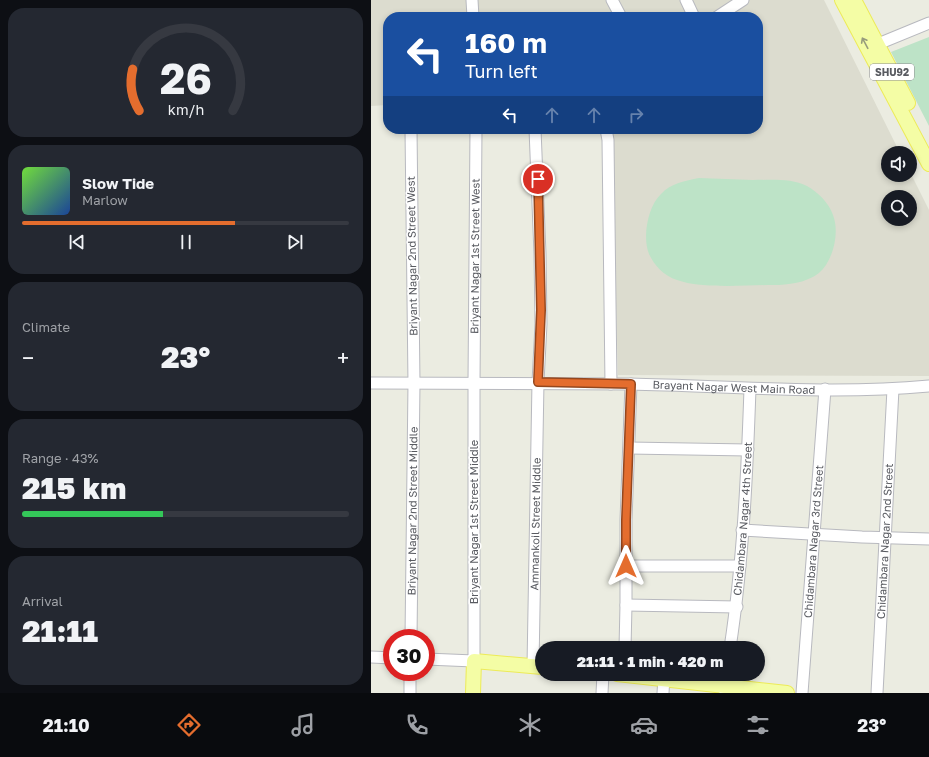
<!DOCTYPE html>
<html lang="en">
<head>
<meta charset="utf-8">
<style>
	body { margin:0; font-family:"Golos Text",sans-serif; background:#242831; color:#f1f3f6; height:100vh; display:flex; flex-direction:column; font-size:15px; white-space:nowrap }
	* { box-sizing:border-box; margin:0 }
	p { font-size:13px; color:#9ea1a6 }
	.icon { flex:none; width:22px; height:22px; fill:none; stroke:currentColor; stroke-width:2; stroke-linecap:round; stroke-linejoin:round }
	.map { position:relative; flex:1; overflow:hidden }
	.details { display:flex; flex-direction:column; gap:8px; padding:8px; background:#0d0f14; width:371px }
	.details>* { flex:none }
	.guide { position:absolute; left:12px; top:12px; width:380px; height:122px; border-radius:16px; box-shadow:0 2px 6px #0003; background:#1a4fa0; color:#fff; overflow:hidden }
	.controls { position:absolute; left:510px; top:146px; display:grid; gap:8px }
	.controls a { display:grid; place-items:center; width:36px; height:36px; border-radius:50%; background:#171b24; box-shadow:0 2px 6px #0003; font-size:20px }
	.speed { position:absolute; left:12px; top:629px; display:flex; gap:8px; font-size:20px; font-weight:700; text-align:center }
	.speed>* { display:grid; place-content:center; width:52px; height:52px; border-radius:50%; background:#171b24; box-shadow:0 2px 6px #0003; line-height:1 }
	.speed .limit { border:6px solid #d22; background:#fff; color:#111 }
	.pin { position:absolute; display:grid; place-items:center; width:34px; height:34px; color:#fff; margin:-17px; border:2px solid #fff; border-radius:50%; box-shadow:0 1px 4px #0007 }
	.me { position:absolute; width:44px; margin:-22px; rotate:0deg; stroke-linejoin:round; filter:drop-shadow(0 0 3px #0008) }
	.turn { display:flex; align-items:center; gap:14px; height:84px; padding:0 16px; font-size:18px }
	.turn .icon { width:52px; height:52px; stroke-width:2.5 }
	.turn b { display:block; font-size:28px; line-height:34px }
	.lanes { display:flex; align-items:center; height:38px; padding:0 16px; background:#0003; justify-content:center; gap:20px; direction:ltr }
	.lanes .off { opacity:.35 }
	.big { font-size:30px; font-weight:800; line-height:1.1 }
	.details .card { flex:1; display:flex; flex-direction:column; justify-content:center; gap:6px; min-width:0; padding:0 14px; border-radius:16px; background:#242831 }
	.details .dial { align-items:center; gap:0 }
	.dial svg { height:104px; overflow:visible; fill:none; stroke:#363941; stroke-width:7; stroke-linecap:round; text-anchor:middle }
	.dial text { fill:#f1f3f6; stroke:none }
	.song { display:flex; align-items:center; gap:12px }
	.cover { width:48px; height:48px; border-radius:6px; background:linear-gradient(135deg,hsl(100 70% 55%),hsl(220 70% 35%)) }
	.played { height:4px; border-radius:2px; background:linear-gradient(90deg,#e46d2e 65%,#363941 65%) }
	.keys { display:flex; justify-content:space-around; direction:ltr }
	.heat { display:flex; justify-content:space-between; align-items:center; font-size:22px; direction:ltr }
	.charge { height:6px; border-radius:3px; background:linear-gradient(90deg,#34c759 43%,#363941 0) }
	.trip { position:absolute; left:164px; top:641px; width:230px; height:40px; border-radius:20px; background:#171b24; box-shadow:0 2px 6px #0003; font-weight:800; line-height:40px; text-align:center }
	.dock { display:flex; height:64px; justify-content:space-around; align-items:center; background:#090b0e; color:#9ea1a6 }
	.dock .icon { width:28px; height:28px }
	.dock .on { color:#e46d2e }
	.dock b { font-size:18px; color:#f1f3f6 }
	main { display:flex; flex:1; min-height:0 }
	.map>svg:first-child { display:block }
	.education { fill:#dcdccf; fill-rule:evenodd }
	.green { fill:#bde3c7 }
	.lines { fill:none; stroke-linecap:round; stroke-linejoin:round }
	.minor-casing { stroke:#b8b9bf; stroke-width:13 }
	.major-casing { stroke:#edeb58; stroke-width:16 }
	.minor { stroke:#fff; stroke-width:11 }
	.major { stroke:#f4fda5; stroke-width:14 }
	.oneway { stroke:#979c7c }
	.route-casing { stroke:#94471e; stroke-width:10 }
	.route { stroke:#e46d2e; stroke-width:7 }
	.labels { text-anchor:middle; stroke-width:3; stroke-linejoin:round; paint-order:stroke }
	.shield { fill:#fff; stroke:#8b8c90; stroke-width:1 }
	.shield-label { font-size:10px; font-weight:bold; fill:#595b61 }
	.street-label { font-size:11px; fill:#595b61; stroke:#fff }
</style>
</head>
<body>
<main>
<section class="details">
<div class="card dial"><svg viewBox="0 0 100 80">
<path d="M14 69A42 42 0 1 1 86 69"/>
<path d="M14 69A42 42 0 0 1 9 37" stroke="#e46d2e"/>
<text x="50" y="56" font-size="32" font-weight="700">26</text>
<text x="50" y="72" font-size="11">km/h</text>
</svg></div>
<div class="card">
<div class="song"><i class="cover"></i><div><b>Slow Tide</b><p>Marlow</p></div></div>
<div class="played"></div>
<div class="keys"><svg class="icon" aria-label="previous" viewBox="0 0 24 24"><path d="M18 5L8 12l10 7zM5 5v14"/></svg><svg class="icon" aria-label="pause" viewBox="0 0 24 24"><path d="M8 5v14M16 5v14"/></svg><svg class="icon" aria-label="next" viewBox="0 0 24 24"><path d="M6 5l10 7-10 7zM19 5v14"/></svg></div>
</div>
<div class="card"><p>Climate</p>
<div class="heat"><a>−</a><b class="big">23°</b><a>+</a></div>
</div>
<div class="card"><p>Range · 43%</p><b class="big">215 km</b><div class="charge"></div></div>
<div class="card"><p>Arrival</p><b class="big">21:11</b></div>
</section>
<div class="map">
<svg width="558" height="693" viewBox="0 0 558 693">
	<rect width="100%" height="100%" fill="#ebece1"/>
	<path class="education" d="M 0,0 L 453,0 L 529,153 L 517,153 L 517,175 L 539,175 L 539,172 L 558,210 L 558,376 L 247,375 L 240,129 L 387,129 L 387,17 L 17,17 L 17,105 L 0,106 ZM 517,197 L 539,197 L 539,219 L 517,219 Z"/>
	<path class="green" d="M 558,37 L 558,126 L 520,52 Z
		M 328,178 C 346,179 364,179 382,180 C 400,180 420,178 436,186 C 447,192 458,203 462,215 C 469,233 462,261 448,273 C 435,283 417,285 402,285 C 375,285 330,289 306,280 C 293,276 283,265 278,254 C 271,237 277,206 290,194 C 300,183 314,181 328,178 Z"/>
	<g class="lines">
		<defs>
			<g id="minor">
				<path d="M 101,0 L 102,17"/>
				<path d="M 241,0 L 250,17"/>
				<path d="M 315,0 L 323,17"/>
				<path d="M 346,17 L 372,0"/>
				<path d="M 507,44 L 558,23"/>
				<path d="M 235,129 L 237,140 L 240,384"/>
				<path id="s1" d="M 0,383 C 87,383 173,383 259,384 C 359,386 459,395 558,386"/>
				<path d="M 258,448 L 377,450"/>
				<path d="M 371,530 L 491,537 L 558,539"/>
				<path d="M 255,566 L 369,566"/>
				<path d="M 255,605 L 366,607"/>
				<path id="s2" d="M 40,638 L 43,383 L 40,129"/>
				<path d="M 254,648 L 255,605 L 255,520 L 260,384"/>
				<path id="s3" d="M 359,648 C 372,563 376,475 379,389"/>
				<path d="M 0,657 L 21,658"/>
				<path id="s4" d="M 55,659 L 103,661 L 103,382 L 105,129"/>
				<path id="s5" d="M 162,666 L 167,382 L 170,324 L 169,254 L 164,129"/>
				<path d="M 39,693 L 39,672"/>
				<path d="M 231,693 L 232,674"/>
				<path d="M 292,693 L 293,678"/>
				<path d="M 354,693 L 355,674"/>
				<path id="s6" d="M 431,693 L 454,389"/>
				<path id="s7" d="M 506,693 L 522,389"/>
			</g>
			<path id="major" d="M 471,0 L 558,164
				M 483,0 L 537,103
				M 246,674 L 416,693
				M 102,693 L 103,661 L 171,667"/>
		</defs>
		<use href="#minor" class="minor-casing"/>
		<use href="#major" class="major-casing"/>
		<use href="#minor" class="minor"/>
		<use href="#major" class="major"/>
	</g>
	<defs><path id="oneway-shaft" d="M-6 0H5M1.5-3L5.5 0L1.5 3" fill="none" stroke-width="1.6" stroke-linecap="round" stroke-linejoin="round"/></defs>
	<use class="oneway" href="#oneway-shaft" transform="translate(494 43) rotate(-118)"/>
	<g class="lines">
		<defs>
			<path id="route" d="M 167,179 L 170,310 L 167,382 L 260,384 L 255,520 L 255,566"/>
		</defs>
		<use href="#route" class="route-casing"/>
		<use href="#route" class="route"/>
	</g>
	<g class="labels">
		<rect class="shield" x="499" y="64" width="44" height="16" rx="3"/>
		<g class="shield-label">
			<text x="521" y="76">SHU92</text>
		</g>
		<g class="street-label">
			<text transform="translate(41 256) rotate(-91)" y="4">Briyant Nagar 2nd Street West</text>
			<text dy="4" stroke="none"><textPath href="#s4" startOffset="453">Briyant Nagar 1st Street West</textPath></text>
			<text dy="4" stroke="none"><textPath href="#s1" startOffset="363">Brayant Nagar West Main Road</textPath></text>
			<text dy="4" stroke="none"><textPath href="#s2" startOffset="127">Briyant Nagar 2nd Street Middle</textPath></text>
			<text dy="4" stroke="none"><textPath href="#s3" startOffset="130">Chidambara Nagar 4th Street</textPath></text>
			<text transform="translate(103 522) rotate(-90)" y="4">Briyant Nagar 1st Street Middle</text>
			<text dy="4" stroke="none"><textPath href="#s5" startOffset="142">Ammankoil Street Middle</textPath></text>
			<text dy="4" stroke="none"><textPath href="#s6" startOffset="152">Chidambara Nagar 3rd Street</textPath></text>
			<text dy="4" stroke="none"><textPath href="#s7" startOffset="152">Chidambara Nagar 2nd Street</textPath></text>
		</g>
	</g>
</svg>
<div class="controls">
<a><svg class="icon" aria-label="sound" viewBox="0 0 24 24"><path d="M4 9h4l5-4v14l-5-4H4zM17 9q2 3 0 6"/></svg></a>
<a><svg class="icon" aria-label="search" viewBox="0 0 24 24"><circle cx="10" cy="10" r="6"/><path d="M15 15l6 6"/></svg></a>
</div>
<div class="speed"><div class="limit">30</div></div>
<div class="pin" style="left:167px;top:179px;background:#d93025"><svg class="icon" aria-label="arrive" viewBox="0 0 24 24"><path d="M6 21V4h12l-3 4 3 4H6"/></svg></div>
<svg class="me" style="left:255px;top:566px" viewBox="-20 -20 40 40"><path d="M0-17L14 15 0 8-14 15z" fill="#e46d2e" stroke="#fff" stroke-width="4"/></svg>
<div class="trip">21:11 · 1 min · 420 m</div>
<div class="guide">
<div class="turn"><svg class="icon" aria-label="left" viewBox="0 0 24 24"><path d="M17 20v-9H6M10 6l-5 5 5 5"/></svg><div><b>160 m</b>Turn left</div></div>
<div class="lanes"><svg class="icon" aria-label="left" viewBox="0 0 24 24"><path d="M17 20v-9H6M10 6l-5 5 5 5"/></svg><svg class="icon off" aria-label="ahead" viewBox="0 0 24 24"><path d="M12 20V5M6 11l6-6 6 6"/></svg><svg class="icon off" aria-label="ahead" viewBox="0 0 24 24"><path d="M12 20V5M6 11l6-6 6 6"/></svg><svg class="icon off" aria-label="right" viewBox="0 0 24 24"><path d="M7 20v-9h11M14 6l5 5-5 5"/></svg></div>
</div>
</div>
</main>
<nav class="dock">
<b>21:10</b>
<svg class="icon on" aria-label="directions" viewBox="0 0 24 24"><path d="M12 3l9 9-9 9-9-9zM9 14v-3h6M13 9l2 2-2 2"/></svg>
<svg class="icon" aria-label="music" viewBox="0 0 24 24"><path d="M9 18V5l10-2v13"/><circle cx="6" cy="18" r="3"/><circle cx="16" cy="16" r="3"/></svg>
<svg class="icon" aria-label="phone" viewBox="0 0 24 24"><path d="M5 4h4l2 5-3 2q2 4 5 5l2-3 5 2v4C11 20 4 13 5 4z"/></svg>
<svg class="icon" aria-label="climate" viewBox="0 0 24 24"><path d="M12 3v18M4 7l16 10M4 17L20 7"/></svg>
<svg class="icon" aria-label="car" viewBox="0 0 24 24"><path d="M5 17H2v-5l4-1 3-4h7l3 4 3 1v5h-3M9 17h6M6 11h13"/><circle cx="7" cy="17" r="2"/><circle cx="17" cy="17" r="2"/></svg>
<svg class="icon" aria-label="filters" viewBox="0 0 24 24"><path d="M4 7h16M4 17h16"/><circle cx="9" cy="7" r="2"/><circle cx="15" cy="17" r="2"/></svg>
<b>23°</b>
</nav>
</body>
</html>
